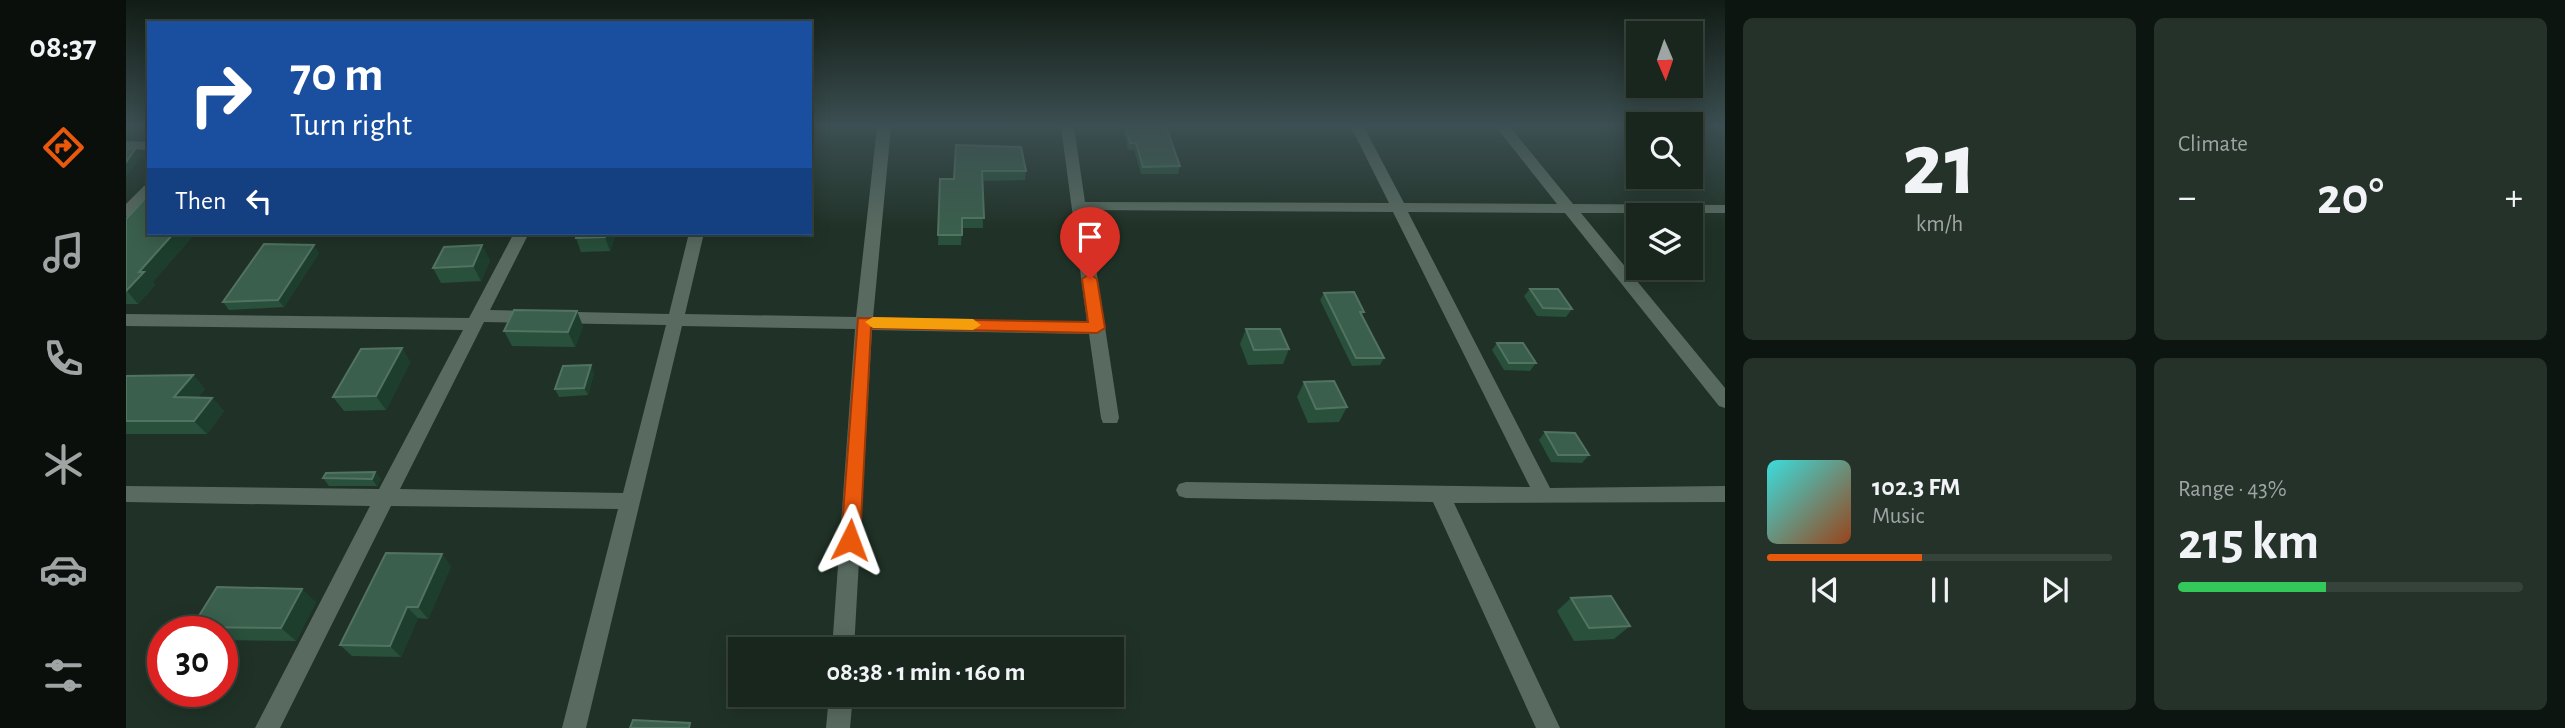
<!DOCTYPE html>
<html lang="en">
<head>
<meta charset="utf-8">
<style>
	body { margin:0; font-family:"Alegreya Sans",sans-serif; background:#25322a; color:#f1f3f6; height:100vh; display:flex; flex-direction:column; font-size:26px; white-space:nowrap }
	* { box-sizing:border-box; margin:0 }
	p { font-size:23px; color:#9fa5a4 }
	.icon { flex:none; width:38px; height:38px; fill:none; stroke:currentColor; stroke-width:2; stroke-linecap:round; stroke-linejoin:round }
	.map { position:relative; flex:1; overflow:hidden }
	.sheet { display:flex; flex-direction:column; gap:18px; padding:18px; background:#0d1510; width:840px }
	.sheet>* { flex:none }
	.hud { position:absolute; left:21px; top:21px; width:665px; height:214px; border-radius:0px; box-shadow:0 4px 18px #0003,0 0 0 2px #36433b; background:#1a4fa0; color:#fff; overflow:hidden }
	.needle { width:46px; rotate:178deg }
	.fabs { position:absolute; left:1500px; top:21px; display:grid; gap:14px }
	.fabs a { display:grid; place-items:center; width:77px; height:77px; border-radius:0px; background:#18261d; box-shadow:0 4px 18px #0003,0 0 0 2px #36433b; font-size:35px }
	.speed { position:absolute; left:21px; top:616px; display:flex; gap:14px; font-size:35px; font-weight:700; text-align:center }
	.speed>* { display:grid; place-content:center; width:91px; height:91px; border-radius:50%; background:#18261d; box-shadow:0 4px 18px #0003,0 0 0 2px #36433b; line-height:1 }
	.speed .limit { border:10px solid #d22; background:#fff; color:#111 }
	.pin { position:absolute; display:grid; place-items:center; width:60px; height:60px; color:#fff; margin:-72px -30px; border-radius:50% 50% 50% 0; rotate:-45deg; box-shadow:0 0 7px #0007 }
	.pin .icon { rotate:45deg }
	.me { position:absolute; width:77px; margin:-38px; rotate:3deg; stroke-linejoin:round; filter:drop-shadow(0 0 5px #0008) }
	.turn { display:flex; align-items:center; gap:24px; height:147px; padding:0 28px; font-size:32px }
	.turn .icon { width:91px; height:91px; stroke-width:2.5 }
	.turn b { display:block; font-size:49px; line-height:60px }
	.then { display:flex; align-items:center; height:66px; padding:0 28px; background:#0003; gap:14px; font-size:26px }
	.big { font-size:52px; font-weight:700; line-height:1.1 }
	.sheet .card { flex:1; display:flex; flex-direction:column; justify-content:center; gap:10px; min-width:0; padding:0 24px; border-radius:10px; background:#25322a }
	.sheet .dial { align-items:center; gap:0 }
	.dial b { font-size:91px; line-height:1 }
	.song { display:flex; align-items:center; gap:21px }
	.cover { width:84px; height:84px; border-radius:10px; background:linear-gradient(135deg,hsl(180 70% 55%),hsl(20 70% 35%)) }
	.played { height:7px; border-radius:4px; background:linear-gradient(90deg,#ea580c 45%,#36433b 45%) }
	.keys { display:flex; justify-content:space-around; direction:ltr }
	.heat { display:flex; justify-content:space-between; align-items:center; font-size:38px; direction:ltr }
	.charge { height:10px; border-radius:5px; background:linear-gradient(90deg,#34c759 43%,#36433b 0) }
	.sheet .tiles { flex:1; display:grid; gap:18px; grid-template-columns:repeat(2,1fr) }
	.trip { position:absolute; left:602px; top:637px; width:396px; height:70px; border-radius:0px; background:#18261d; box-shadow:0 4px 18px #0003,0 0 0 2px #36433b; font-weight:700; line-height:70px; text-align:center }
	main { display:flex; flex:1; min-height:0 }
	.tab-bar { display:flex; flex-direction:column; width:126px; justify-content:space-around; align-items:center; background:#0a0f0c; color:#9fa5a4 }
	.tab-bar .icon { width:49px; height:49px }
	.tab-bar .selected { color:#ea580c }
	.tab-bar b { font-size:32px; color:#f1f3f6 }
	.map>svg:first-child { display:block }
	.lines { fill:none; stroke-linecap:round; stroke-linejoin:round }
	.minor { fill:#596b60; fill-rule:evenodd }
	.wall { fill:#28503b }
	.shaded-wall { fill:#1d3e2c }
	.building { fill:#3a5f4c; stroke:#527361; stroke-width:2 }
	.route { fill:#ea580c; stroke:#983908; stroke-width:2 }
	.slow { fill:#f59e0b }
</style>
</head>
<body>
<main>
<nav class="tab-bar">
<b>08:37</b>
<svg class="icon selected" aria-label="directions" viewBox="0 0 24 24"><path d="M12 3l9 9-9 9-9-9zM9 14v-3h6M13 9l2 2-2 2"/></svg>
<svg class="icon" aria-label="music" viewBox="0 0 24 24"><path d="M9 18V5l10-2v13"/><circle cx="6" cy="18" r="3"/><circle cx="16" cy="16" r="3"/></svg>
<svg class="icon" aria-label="phone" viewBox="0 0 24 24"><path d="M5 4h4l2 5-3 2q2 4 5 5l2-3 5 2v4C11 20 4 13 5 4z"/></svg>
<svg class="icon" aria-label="climate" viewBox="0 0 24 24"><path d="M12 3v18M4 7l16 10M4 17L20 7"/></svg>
<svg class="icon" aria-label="car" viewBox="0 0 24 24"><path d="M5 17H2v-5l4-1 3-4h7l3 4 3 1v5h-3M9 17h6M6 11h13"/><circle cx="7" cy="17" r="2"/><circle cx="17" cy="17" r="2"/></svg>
<svg class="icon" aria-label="filters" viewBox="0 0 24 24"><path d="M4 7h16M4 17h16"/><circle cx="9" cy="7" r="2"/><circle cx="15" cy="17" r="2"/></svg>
</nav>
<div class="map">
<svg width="1599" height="728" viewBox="0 0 1599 728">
	<rect width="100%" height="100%" fill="#203227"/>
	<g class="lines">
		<path class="minor" d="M 751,127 L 765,127 L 747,318 L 961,322 L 935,127 L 948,127 L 959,202 L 1263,203 L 1225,127 L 1238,127 L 1278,203 L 1431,204 L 1370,127 L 1384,127 L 1447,204 L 1599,205 L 1599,213 L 1455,213 L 1599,388 L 1599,408 L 1593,406 L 1439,213 L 1282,212 L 1424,488 L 1599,486 L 1599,502 L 1328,503 L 1434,728 L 1410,728 L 1307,502 L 1060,498 L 1053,496 L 1050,490 L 1053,484 L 1060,482 L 1404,487 L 1267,212 L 961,210 L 993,418 L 991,423 L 977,423 L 975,418 L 963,334 L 746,330 L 728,649 L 706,649 L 729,329 L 556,326 L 460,728 L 436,728 L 492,509 L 265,506 L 154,728 L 129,728 L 244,506 L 0,502 L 0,486 L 253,489 L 337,330 L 0,326 L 0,314 L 343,318 L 388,233 L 403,233 L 364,310 L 543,314 L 563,233 L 578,233 L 559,314 L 730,317 ZM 358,322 L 540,325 L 497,493 L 274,489 Z
			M 0,141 L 23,142 L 23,150 L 0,149 Z
			M 23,185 L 23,197 L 5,215 L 0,217 L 0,204 L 18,186 Z
			M 703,695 L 727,695 L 724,728 L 700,728 Z"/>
	</g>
	<path class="wall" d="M 997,127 L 1040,127 L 1054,166 L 1052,174 L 1015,174 L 1008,150 L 1002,150 Z
		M 830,145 L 900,171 L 899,180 L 856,181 L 857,228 L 836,228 L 835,245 L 812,245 L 814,179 L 828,179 Z
		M 0,219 L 27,282 L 29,285 L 12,304 L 0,304 Z
		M 490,233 L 484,251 L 455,252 L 450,238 Z
		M 193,253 L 158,307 L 103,310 L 97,302 Z
		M 364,260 L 355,281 L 315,283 L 307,268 Z
		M 1404,289 L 1446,309 L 1440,317 L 1411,316 L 1398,296 Z
		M 1198,293 L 1238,312 L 1236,315 L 1258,358 L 1254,365 L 1226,366 L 1194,300 Z
		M 457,326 L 449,347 L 386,346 L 378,331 Z
		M 1120,329 L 1163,349 L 1157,364 L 1122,365 L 1114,344 Z
		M 1371,343 L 1410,363 L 1404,371 L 1378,370 L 1366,350 Z
		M 276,348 L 284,362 L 260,410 L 218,411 L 207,397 Z
		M 468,373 L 462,395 L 433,397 L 429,389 Z
		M 67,375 L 79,389 L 72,397 L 86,398 L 98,411 L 81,434 L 0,434 L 0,376 Z
		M 1178,382 L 1221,407 L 1213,422 L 1182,423 L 1171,397 Z
		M 1419,432 L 1463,455 L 1456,463 L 1425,462 L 1413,440 Z
		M 249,472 L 255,479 L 251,486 L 203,486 L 197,478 Z
		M 325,566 L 302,619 L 292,618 L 275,657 L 226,656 L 214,645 Z
		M 1445,598 L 1504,626 L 1488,639 L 1448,641 L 1431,611 Z
		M 190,602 L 170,641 L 96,640 L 96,632 L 73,632 L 66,627 Z"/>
	<path class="shaded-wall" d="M 10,148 L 16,156 L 0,177 L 0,162 Z
		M 48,233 L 70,233 L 27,282 L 29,285 L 12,304 L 1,291 L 13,272 Z
		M 481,233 L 490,233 L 484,251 L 479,237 Z
		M 188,245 L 193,253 L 158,307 L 152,300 Z
		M 356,245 L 364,260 L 355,281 L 347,266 Z
		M 451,311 L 457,326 L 449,347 L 442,332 Z
		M 276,348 L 284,362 L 260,410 L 250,396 Z
		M 465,365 L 468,373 L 462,395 L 458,388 Z
		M 67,375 L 79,389 L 61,410 L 48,397 Z
		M 86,398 L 98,411 L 81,434 L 68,421 Z
		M 249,472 L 255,479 L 251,486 L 246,479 Z
		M 316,554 L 325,566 L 302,619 L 292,607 Z
		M 176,589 L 190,602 L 170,641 L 155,628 Z
		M 281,607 L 292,618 L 275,657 L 264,646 Z"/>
	<path class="building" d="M 1000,127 L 1040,127 L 1054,166 L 1017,167 L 1010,143 L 1004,143 Z
		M 830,145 L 895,147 L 900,171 L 856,171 L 858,218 L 836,218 L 836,235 L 812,235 L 814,179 L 828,179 Z
		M 10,148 L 0,162 L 0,149 Z
		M 23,194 L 23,233 L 48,233 L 13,272 L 18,272 L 0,291 L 0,219 Z
		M 452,233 L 481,233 L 479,237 L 450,238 Z
		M 138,244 L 188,245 L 152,300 L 97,302 Z
		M 356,245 L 347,266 L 307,268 L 318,247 Z
		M 1404,289 L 1432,289 L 1446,309 L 1417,308 Z
		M 1228,292 L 1238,312 L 1234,312 L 1258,358 L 1230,358 L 1198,293 Z
		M 388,310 L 451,311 L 442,332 L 378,331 Z
		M 1120,329 L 1154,329 L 1163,349 L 1128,350 Z
		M 1371,343 L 1397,343 L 1410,363 L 1383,363 Z
		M 276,348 L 250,396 L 207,397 L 235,349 Z
		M 465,365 L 458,388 L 429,389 L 437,366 Z
		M 67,375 L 48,397 L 86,398 L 68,421 L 0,421 L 0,376 Z
		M 1208,381 L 1221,407 L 1190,409 L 1178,382 Z
		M 1419,432 L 1449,433 L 1463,455 L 1432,455 Z
		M 249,472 L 246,479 L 197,478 L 200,473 Z
		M 260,553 L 316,554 L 292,607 L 281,607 L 264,646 L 214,645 Z
		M 91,587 L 176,589 L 155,628 L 66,627 Z
		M 1485,596 L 1504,626 L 1463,628 L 1445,598 Z
		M 507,720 L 564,723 L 563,728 L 504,728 Z"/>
	<linearGradient id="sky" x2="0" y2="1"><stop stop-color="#121c15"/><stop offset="0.55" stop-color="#3c4f52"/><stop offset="1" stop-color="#3c4f52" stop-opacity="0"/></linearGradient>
	<rect width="1599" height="229" fill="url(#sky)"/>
	<path class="route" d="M 964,274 L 971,279 L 979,328 L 971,333 L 745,328 L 734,540 L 731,546 L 724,548 L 717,546 L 715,540 L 732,318 L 962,322 L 956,279 Z"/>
	<path class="slow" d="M 747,317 L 847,319 L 855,325 L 847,330 L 747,328 L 739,322 Z"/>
</svg>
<div class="fabs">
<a><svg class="needle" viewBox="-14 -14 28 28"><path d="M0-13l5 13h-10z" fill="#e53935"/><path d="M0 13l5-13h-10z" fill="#9fa5a4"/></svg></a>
<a><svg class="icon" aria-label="search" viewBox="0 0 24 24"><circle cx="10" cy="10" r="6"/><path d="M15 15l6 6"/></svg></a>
<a><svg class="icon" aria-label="layers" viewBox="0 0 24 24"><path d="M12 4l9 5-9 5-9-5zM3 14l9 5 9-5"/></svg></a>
</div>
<div class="speed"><div class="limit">30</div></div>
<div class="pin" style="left:964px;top:279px;background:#d93025"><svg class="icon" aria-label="arrive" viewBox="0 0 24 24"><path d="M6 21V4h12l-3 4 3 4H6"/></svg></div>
<svg class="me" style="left:724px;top:540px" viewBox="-20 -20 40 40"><path d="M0-17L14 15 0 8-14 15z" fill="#ea580c" stroke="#fff" stroke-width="4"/></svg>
<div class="trip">08:38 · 1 min · 160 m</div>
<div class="hud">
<div class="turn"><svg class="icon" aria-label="right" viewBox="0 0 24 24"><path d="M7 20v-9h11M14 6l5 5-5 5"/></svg><div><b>70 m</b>Turn right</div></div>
<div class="then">Then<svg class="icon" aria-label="left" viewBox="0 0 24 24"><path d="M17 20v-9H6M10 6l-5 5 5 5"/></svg></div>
</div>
</div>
<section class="sheet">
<div class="tiles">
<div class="card dial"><b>21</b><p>km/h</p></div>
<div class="card"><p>Climate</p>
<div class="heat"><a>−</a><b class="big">20°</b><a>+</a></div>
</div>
<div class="card">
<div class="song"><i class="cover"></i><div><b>102.3 FM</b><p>Music</p></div></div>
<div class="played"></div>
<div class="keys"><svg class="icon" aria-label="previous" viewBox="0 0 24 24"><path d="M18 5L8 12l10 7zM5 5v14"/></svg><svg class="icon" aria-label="pause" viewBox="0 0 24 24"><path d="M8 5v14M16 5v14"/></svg><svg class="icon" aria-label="next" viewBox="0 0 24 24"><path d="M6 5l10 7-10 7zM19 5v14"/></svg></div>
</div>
<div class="card"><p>Range · 43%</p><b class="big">215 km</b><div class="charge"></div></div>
</div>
</section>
</main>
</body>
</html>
